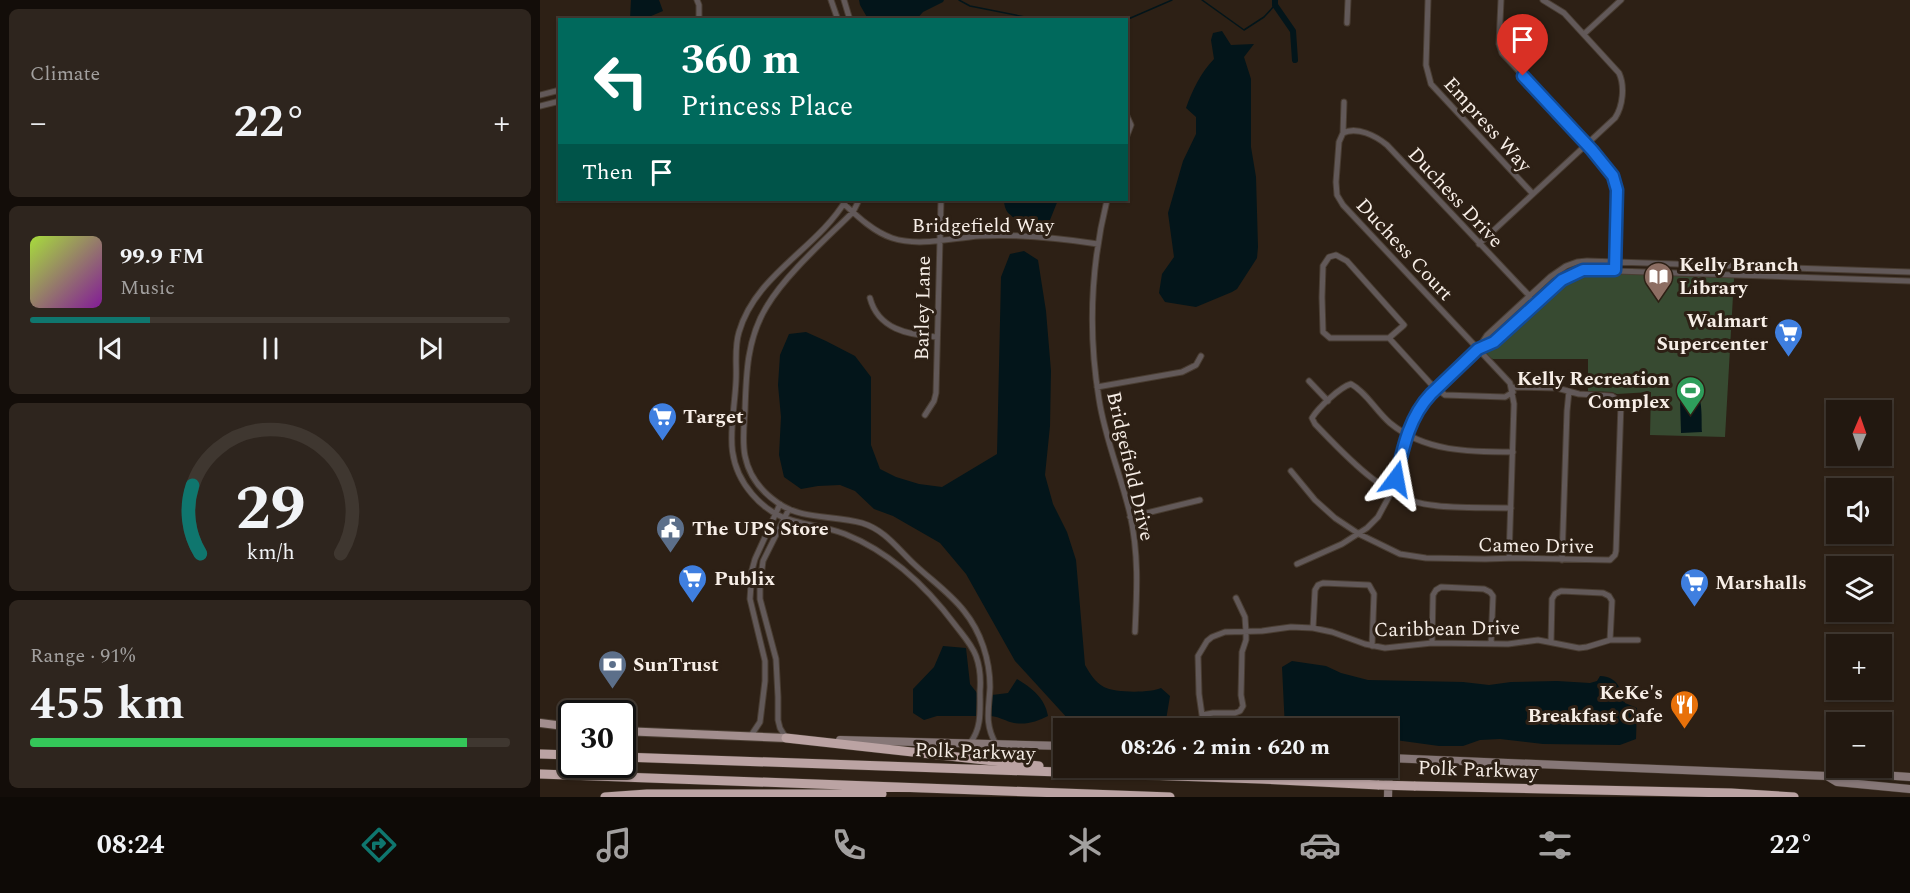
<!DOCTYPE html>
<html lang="en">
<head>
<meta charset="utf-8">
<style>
	body { margin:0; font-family:Spectral,serif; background:#2e251e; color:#f1f3f6; height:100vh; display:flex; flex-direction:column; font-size:22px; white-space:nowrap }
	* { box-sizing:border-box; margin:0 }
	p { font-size:20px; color:#a2a09f }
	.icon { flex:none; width:33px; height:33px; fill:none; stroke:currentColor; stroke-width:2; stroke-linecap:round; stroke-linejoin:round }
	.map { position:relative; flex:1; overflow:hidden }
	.sheet { display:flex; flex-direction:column; gap:9px; padding:9px; background:#130d09; width:540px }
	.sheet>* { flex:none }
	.banner { position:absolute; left:18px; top:18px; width:570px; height:183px; border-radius:0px; box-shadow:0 2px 4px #0004,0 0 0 2px #3f3730; background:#00695c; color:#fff; overflow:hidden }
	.needle { width:39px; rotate:2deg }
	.fabs { position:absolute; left:1286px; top:400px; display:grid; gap:12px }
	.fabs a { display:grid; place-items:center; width:66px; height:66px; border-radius:0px; background:#221810; box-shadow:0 2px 4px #0004,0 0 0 2px #3f3730; font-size:30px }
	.speed { position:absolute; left:18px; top:700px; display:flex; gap:12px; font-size:30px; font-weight:700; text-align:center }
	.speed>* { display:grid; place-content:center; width:78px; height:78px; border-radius:50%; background:#221810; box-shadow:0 2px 4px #0004,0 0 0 2px #3f3730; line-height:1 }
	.speed .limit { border:3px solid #111; border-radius:9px; background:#fff; color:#111 }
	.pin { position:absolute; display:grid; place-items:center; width:51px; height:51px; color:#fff; margin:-62px -26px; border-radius:50% 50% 50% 0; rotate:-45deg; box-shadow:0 0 6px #0007 }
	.pin .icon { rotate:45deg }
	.me { position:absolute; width:66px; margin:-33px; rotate:13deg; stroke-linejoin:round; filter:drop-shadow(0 0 4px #0008) }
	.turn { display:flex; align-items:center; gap:21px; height:126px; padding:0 24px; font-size:27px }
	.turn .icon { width:78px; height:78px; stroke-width:2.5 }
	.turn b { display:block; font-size:42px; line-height:51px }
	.then { display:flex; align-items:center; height:57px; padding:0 24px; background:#0003; gap:12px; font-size:22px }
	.big { font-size:45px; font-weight:700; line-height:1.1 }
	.sheet .tile { flex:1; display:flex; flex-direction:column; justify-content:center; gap:9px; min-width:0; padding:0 21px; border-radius:9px; background:#2e251e }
	.sheet .dial { align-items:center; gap:0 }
	.dial svg { height:156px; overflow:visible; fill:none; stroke:#3f3730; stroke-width:7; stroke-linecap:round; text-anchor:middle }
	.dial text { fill:#f1f3f6; stroke:none }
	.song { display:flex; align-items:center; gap:18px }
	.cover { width:72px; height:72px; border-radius:9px; background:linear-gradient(135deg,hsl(80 70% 55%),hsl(290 70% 35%)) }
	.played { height:6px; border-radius:3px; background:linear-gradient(90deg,#0f766e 25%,#3f3730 25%) }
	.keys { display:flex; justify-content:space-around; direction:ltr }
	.heat { display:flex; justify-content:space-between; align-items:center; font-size:33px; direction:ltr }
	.charge { height:9px; border-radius:4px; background:linear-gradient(90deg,#34c759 91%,#3f3730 0) }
	.trip { position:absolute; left:513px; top:718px; width:345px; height:60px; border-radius:0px; background:#221810; box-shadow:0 2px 4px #0004,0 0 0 2px #3f3730; font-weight:700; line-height:60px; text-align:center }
	.dock { display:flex; height:96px; justify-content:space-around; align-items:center; background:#0e0a06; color:#a2a09f }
	.dock .icon { width:42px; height:42px }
	.dock .selected { color:#0f766e }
	.dock b { font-size:27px; color:#f1f3f6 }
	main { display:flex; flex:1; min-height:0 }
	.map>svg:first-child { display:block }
	.green { fill:#374a31 }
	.water { fill:#03151a }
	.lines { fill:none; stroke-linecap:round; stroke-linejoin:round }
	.stream { stroke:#03151a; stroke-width:1.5 }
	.canal { stroke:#03151a; stroke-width:6 }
	.minor-casing { stroke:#493d32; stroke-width:7 }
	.secondary-casing { stroke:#493d32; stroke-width:9 }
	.primary-casing { stroke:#493d32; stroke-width:10 }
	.motorway-casing { stroke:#493d32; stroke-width:10 }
	.minor { stroke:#625959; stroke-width:5 }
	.secondary { stroke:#867777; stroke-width:8 }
	.primary { stroke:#a28e8e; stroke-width:8 }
	.motorway { stroke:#bba3a3; stroke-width:9 }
	.motorway-bridge-casing { stroke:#493d32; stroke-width:10; stroke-linecap:butt }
	.motorway-bridge { stroke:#bba3a3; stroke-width:9 }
	.route-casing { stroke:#114b97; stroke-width:15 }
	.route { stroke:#1a73e8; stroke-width:10 }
	.labels { text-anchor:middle; stroke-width:6; stroke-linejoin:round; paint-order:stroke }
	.street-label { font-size:20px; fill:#f7eee7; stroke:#2d2015 }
	.poi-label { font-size:20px; font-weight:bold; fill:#f7eee7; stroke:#2d2015; text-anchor:start }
</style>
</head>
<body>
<main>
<section class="sheet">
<div class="tile"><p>Climate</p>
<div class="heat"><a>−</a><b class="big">22°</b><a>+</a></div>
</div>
<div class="tile">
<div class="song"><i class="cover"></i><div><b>99.9 FM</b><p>Music</p></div></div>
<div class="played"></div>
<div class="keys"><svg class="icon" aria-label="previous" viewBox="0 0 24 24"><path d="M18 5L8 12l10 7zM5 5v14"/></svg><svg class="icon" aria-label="pause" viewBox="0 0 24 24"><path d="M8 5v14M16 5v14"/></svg><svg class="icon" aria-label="next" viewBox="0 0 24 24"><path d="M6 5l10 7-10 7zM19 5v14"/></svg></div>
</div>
<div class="tile dial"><svg viewBox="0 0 100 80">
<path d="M14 69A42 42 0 1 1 86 69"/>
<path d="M14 69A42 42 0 0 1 10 34" stroke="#0f766e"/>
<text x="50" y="56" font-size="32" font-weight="700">29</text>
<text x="50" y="72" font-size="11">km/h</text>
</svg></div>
<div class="tile"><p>Range · 91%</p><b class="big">455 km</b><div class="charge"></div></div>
</section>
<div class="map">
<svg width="1370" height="797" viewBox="0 0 1370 797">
	<rect width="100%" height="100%" fill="#2d2015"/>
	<path class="green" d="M 1046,273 L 1061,273 L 1194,278 L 1185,437 L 1110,435 L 1111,392 L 1077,394 L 1072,392 L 1048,391 L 1048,359 L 953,359 L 951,358 L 943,350 L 956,345 L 1023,283 Z"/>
	<path class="water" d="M 91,0 L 119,0 L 123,11 L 104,19 L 90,19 Z
		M 319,0 L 404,0 L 403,2 L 383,12 L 376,20 L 328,19 L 320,5 Z
		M 682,31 L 691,45 L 714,44 L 704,57 L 711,79 L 711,147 L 716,177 L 718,247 L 717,258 L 697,289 L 692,292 L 656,307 L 625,302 L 619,293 L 622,274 L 634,257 L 628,213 L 643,161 L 656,134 L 656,117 L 646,108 C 652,91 661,72 674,59 L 671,40 L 673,33 Z
		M 464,200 L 518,200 L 510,220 L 503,225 C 486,222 464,221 464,200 Z
		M 484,251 L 498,260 L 506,311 L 511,371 L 510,426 L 505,475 L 513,504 L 527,532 L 536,560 L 545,665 C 550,674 555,682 564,687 C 574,693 611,693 621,688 L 630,696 L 626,720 L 550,726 L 529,720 L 475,661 L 426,574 L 400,543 L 353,516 L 334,509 L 315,491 L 300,485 L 278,486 L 261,489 L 244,477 L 239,455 L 241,417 L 238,385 L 240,355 L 249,334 L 266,332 L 286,341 L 315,356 L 331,377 L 331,445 L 340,469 L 356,477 L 379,484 L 402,487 L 457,454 L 461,277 L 470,254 Z
		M 1137,390 C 1142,389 1148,388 1153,390 C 1164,393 1161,422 1162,432 L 1141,433 L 1140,399 Z
		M 403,646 L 426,648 L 430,684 L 437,693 L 436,716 L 397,716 L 384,720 L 373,713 L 373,689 L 394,667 Z
		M 752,661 L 786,666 L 801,673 L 828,680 L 923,682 L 949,685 L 971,682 L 1017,681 L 1050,683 L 1057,681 L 1060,676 C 1078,677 1080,688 1085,703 L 1097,708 L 1096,739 L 1080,745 L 1003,744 L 960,739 L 940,740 L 923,746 L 899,746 L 848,739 L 848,729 L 745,729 L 742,667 Z
		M 477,679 C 492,688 505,698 508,716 C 496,722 484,726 470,722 C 464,720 459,717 451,716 L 452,695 L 468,693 Z"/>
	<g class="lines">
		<path class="stream" d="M 419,0 L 430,6 L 500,20
			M 662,0 L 704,30 L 724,17 L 735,5
			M 586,20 L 632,0"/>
		<path class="canal" d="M 735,0 L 735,5 L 753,31 L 755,60"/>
		<defs>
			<path id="minor" d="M 157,0 L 159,5 L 159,20
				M 291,0 L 298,20
				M 304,0 L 310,20
				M 888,0 L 886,65 L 891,84 L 992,193
				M 961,0 L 959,44 L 962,53 L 1052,150 L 1073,176 L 1077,190 L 1075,265
				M 807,23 L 808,0
				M 1044,34 L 1081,0
				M 0,95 L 20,90
				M 804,102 L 803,133 L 799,142 L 796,182 L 797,195 L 803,205 L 970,383 L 974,404 L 969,558
				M 0,106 L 20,101
				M 586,114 L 591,125 L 586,138
				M 803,133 C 817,126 836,136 847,145 L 997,304
				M 306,200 C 277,249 216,274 199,332 C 194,348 197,365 196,381 C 194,423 181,458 212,494 C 241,528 268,520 305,534 C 350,552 387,587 416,626 C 423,635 432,645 436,656 C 440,667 441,679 440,691 C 440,710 442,728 430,743
				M 319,200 L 313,212 C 286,239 246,274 227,306 C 207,338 206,374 205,411 C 204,426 202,441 205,456 C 209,476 222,492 238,503 C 262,520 294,515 322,523 C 345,530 357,548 374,564 C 391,580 410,593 424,611 C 441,632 450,660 450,687 C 449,708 444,724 456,744
				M 567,200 C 551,265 548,333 559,399 C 565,439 581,475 590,514 C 599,555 597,591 595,632
				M 304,204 C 318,217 334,232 352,238 C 379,247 412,238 439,236 C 478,234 519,238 558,244
				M 939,244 L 1075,118 C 1083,106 1085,86 1079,73 L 1024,13 L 1003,0
				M 796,255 L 807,261 L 864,325 L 849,338 L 790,338 L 783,332 L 782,297 L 783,266 L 789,257 Z
				M 330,298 C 338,329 368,335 397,337
				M 849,338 L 890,383 L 905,395 L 965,397 L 973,392
				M 939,348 C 980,331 1005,280 1047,270 L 1370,281
				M 769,381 L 788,401
				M 557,387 L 642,372 L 656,365 L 661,356
				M 385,415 L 394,401 L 396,393 L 401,200
				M 751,471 L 775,500 L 795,518 L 819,534 L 860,554 L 886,558 L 945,559 L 977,558 L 1070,560 L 1075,555 L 1076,551 L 1081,403 L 1072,396 L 1039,394 L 1017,388 L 972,387
				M 971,508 C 944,507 917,509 891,505 C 845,500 806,456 775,424 L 772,418 C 778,408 800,387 811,384 C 826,392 836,411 850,423 C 885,452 930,452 973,452
				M 590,517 L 660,500
				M 1022,560 L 1027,411 L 1029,391
				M 757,564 L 802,544 L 827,528 L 838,517 L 852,491 L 866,433 L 885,400 L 938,349 L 947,335 L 1010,277 L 1026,266 L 1037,262 L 1047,261 L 1370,272
				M 773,628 L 775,590 L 778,585 L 783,583 L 829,585 L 834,594 L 832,646
				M 1011,642 L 1012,599 L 1015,594 L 1021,591 L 1063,593 L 1069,596 L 1072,601 L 1070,640
				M 892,643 L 893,595 L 896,590 L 901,587 L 944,589 L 950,592 L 953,596 L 951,644
				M 662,715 L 673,713 L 695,713 L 700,711 L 703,706 L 701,695 L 702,652 L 706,640 L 706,632 L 705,617 L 696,598
				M 664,729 L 659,694 L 658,656 L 667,641 L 672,637 L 685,632 L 722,631 L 751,627 L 773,628 L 792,632 L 825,644 L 845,648 L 892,643 L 968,644 L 998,640 L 1039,648 L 1047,647 L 1070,640 L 1098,640
				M 210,737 L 220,722 L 225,681 L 225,661 L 210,599 L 212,570 L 215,559 L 240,504
				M 246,738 L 240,728 L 238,720 L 238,697 L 236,659 L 220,599 L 220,584 L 223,561 L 249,509"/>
			<path id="secondary" d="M 300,740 L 524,746
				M 848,758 L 1287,776 L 1298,772 L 1370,777
				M 1287,776 L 1297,782 L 1370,789
				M 848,797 L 849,758"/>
			<path id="primary" d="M 0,723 L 32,727
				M 82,731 L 246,738"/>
			<path id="motorway" d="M 246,738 L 499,766
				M 0,754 L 32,755
				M 82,757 L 720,779 L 839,785
				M 0,774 L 630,797
				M 874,786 L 1191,793 L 1254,797
				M 65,797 L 107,794 L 342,794"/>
		</defs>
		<use href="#minor" class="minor-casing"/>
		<use href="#secondary" class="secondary-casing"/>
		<use href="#primary" class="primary-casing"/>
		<use href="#motorway" class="motorway-casing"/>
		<use href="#minor" class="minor"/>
		<use href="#secondary" class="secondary"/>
		<use href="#primary" class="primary"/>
		<use href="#motorway" class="motorway"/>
		<defs>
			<path id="motorway-bridge" d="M 839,785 L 874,786"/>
		</defs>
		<use href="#motorway-bridge" class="motorway-bridge-casing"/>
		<use href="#motorway-bridge" class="motorway-bridge"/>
	</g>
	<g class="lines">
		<defs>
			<path id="route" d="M 856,479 C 863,448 869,417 891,394 L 938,349 L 954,342 L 1022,280 L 1043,270 L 1075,270 L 1077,190 L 1073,176 L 1052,150 L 983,76"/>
		</defs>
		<use href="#route" class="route-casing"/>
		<use href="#route" class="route"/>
	</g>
	<defs>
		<symbol id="library-pin" viewBox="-11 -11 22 30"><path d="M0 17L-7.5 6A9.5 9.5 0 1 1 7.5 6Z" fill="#8d6e63" stroke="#2d2015"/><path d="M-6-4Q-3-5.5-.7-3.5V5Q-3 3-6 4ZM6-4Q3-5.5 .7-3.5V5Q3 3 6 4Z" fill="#fff"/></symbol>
		<symbol id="supermarket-pin" viewBox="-11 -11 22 30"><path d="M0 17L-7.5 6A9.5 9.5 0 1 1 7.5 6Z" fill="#3f7fe0" stroke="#2d2015"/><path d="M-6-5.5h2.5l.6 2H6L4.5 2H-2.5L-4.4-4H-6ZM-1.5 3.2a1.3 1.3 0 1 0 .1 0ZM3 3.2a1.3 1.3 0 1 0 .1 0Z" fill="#fff"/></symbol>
		<symbol id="stadium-pin" viewBox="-11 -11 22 30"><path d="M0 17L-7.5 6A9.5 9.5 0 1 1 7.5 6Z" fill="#2e9e5b" stroke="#2d2015"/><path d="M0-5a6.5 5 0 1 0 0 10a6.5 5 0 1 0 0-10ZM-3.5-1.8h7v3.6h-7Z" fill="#fff"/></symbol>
		<symbol id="civic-pin" viewBox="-11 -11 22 30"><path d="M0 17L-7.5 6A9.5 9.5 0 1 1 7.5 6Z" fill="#5c6f8a" stroke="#2d2015"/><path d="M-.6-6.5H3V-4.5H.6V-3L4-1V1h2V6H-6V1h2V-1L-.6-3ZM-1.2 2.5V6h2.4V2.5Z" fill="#fff"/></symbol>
		<symbol id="bank-pin" viewBox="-11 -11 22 30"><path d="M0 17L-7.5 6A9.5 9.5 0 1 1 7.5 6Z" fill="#5c6f8a" stroke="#2d2015"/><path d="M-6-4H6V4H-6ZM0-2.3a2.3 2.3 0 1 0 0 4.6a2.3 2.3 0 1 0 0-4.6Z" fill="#fff"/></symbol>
		<symbol id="restaurant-pin" viewBox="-11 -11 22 30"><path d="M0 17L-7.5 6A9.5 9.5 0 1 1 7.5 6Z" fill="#e8710a" stroke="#2d2015"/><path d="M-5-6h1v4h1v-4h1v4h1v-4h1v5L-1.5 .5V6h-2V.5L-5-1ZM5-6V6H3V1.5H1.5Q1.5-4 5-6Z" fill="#fff"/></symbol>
	</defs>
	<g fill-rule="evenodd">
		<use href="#library-pin" x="1102" y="260" width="33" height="45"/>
		<use href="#supermarket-pin" x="1232" y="316" width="33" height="45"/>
		<use href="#stadium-pin" x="1134" y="374" width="33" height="45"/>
		<use href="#supermarket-pin" x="106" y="400" width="33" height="45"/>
		<use href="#civic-pin" x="114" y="512" width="33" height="45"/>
		<use href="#supermarket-pin" x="136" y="562" width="33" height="45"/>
		<use href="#supermarket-pin" x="1138" y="566" width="33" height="45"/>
		<use href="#bank-pin" x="56" y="648" width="33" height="45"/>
		<use href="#restaurant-pin" x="1128" y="688" width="33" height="45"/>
	</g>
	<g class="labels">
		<g class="street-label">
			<text transform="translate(948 124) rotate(48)" y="7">Empress Way</text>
			<text transform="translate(916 197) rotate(47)" y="7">Duchess Drive</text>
			<text x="443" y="232">Bridgefield Way</text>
			<text transform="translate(865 249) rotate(47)" y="7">Duchess Court</text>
			<text transform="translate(382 308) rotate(-89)" y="7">Barley Lane</text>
			<text transform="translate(591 466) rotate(77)" y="7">Bridgefield Drive</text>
			<text transform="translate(996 545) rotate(1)" y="7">Cameo Drive</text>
			<text transform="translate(907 628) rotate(-1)" y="7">Caribbean Drive</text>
			<text transform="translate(435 751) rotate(2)" y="7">Polk Parkway</text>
			<text transform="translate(938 769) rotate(2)" y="7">Polk Parkway</text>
		</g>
		<g class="poi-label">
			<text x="1139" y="271">Kelly Branch<tspan x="1139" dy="23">Library</tspan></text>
			<text x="1228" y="327" text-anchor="end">Walmart<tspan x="1228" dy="23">Supercenter</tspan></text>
			<text x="1130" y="385" text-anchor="end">Kelly Recreation<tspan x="1130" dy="23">Complex</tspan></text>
			<text x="143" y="423">Target</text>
			<text x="152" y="535">The UPS Store</text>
			<text x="174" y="585">Publix</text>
			<text x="1175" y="589">Marshalls</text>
			<text x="93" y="671">SunTrust</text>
			<text x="1123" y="699" text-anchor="end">KeKe's<tspan x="1123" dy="23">Breakfast Cafe</tspan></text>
		</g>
	</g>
</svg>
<div class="fabs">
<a><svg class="needle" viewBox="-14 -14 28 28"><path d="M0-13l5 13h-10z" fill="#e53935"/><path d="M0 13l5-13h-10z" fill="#a2a09f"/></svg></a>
<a><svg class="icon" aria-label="sound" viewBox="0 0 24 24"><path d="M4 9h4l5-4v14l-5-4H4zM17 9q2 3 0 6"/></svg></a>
<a><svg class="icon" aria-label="layers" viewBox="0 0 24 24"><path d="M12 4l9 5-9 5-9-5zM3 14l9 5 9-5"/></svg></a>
<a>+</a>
<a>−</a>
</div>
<div class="speed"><div class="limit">30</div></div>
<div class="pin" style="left:983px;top:76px;background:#d93025"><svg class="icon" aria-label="arrive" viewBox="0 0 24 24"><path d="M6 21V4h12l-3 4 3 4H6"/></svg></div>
<svg class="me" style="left:856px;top:479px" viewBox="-20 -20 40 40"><path d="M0-17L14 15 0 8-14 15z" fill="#1a73e8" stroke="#fff" stroke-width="4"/></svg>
<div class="trip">08:26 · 2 min · 620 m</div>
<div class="banner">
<div class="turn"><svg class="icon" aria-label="left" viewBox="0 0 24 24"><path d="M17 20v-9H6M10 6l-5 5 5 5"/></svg><div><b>360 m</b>Princess Place</div></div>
<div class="then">Then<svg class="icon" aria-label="arrive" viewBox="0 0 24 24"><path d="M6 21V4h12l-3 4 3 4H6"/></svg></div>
</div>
</div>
</main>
<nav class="dock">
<b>08:24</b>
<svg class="icon selected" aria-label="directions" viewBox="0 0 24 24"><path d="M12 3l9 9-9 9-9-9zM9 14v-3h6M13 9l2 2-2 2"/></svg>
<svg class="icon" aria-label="music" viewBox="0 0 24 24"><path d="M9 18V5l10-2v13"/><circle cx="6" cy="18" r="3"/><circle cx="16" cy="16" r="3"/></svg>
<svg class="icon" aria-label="phone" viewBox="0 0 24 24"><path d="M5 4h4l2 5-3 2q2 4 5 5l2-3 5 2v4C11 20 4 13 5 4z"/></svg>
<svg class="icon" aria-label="climate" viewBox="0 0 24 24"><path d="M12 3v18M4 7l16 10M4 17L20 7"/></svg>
<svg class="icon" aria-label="car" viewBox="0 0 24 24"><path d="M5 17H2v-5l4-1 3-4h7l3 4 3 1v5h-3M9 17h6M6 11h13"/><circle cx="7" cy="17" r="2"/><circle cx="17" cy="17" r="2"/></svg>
<svg class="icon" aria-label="filters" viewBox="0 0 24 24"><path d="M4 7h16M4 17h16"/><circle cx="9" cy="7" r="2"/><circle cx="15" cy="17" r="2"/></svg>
<b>22°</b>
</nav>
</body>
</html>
